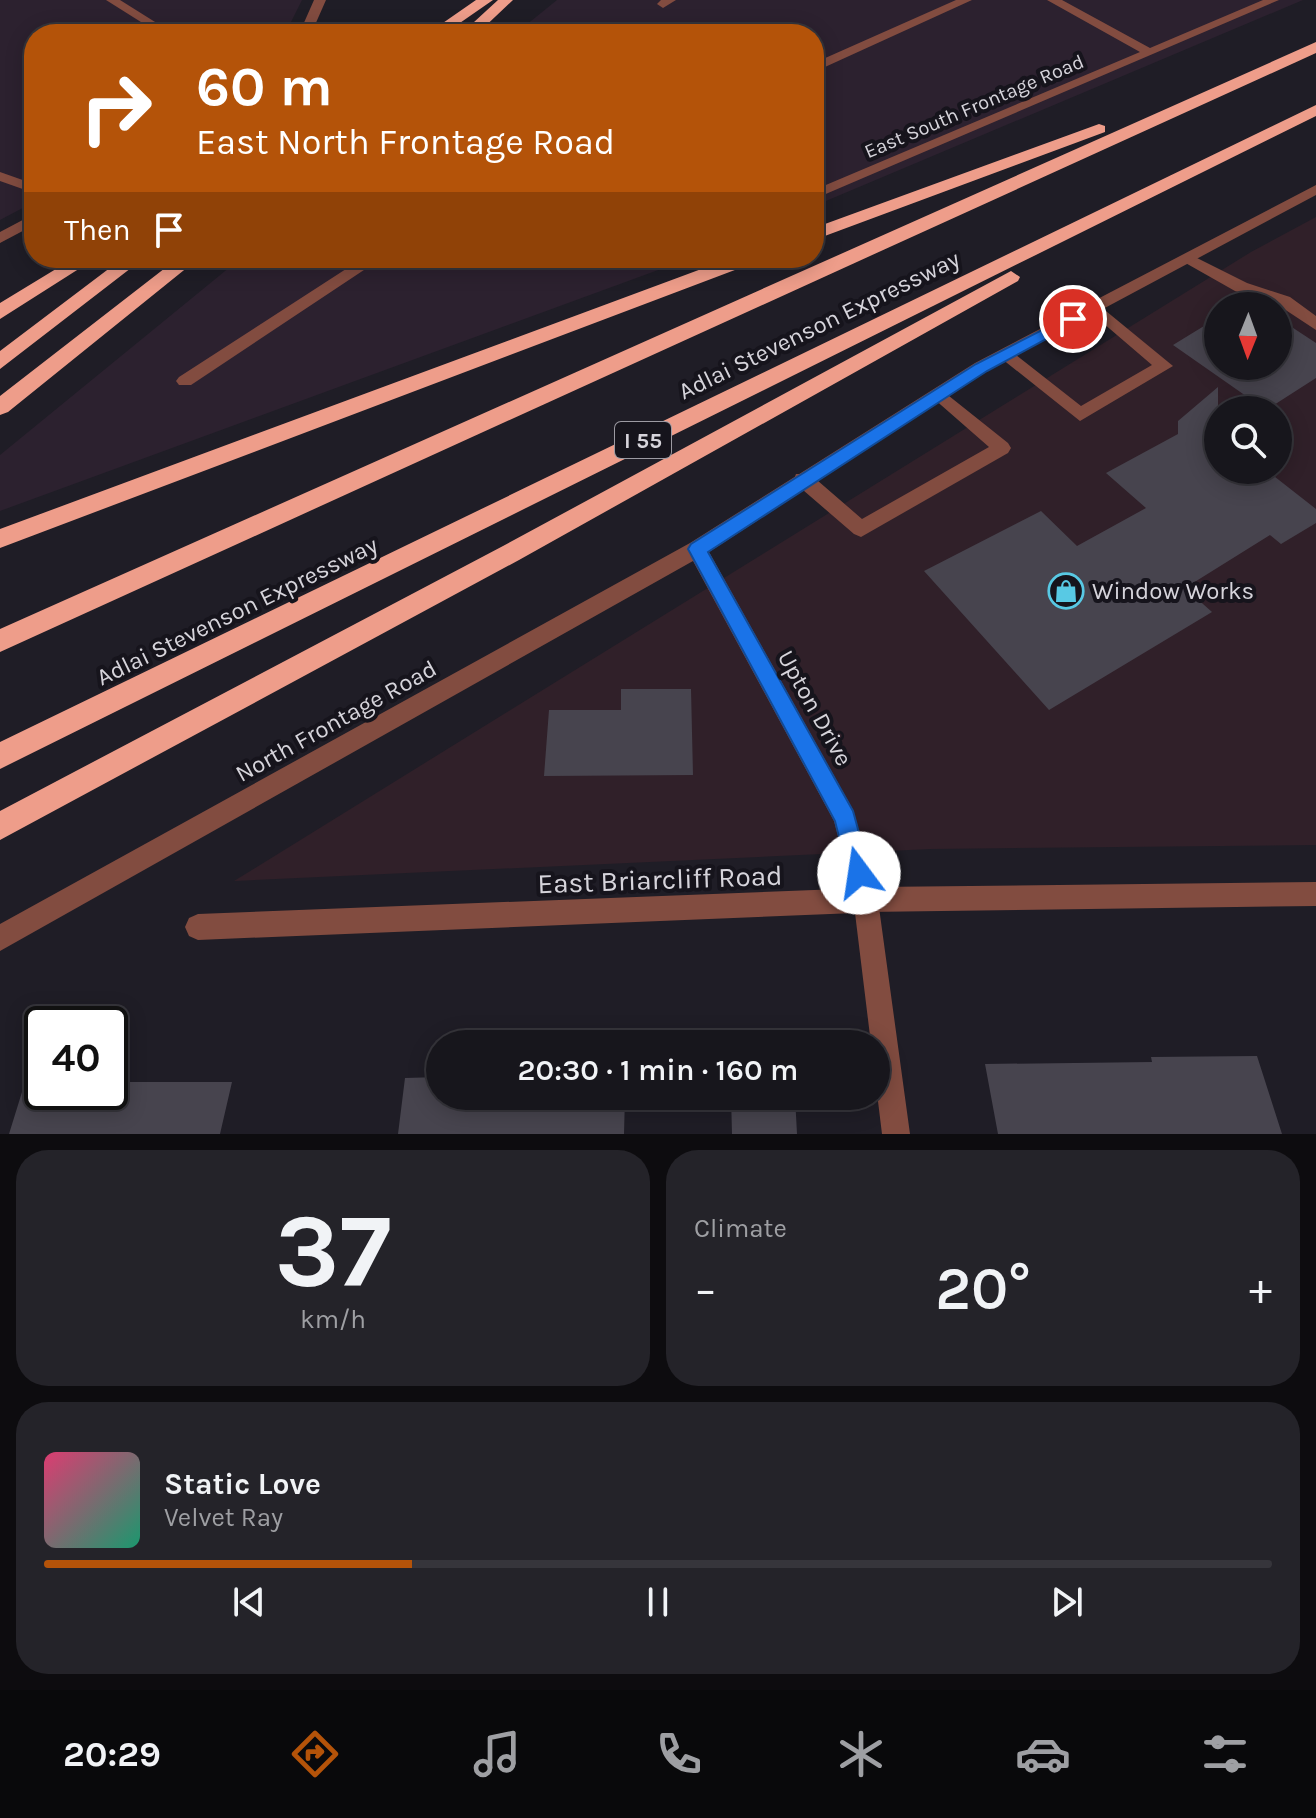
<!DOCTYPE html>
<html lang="en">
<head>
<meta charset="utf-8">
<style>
	body { margin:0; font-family:Karla,sans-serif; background:#242329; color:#f1f3f6; height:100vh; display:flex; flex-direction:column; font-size:30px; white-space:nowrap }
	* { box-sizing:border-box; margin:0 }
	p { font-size:26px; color:#9e9fa3 }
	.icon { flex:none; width:44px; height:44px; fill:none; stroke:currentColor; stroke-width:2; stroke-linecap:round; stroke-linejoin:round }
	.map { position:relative; height:1134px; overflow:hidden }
	.side { display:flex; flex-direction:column; gap:16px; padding:16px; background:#0d0c0f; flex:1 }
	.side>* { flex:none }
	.top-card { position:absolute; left:24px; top:24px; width:800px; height:244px; border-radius:32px; box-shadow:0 4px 20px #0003,0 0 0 2px #36353b; background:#b45309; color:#fff; overflow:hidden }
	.needle { width:52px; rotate:181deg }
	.buttons { position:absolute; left:1204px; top:292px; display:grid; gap:16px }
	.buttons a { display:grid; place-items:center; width:88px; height:88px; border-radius:50%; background:#17161c; box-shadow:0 4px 20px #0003,0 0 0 2px #36353b; font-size:40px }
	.speed { position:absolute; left:24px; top:1006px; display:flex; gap:16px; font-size:40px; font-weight:700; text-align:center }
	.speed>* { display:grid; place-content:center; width:104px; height:104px; border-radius:50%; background:#17161c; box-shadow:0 4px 20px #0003,0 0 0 2px #36353b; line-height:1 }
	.speed .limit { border:4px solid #111; border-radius:12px; background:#fff; color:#111 }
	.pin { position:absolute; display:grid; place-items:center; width:68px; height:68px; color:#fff; margin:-34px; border:4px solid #fff; border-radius:50%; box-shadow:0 2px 8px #0007 }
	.me { position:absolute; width:88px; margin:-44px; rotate:346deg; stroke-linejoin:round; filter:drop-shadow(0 0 6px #0008) }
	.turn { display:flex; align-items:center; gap:28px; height:168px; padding:0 40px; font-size:36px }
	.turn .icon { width:104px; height:104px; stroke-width:2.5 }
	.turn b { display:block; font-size:56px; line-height:68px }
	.then { display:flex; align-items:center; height:76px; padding:0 40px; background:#0003; gap:16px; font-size:30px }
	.big { font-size:60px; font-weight:600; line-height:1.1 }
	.side .widget { flex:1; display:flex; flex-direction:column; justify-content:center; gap:12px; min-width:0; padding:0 28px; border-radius:32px; background:#242329 }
	.side .dial { align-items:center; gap:0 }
	.dial b { font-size:104px; line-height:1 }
	.song { display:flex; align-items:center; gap:24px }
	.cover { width:96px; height:96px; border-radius:12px; background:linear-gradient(135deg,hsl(340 70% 55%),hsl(160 70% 35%)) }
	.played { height:8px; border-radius:4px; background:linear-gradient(90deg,#b45309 30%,#36353b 30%) }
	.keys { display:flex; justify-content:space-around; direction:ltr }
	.heat { display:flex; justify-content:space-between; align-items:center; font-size:44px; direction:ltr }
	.side .tiles { flex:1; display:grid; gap:16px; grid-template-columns:1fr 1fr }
	.widget:last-child { grid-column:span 2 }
	.trip { position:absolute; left:426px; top:1030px; width:464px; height:80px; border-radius:40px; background:#17161c; box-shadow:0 4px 20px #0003,0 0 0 2px #36353b; font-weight:600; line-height:80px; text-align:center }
	.tabs { display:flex; height:128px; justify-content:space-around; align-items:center; background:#09090b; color:#9e9fa3 }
	.tabs .icon { width:56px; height:56px }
	.tabs .on { color:#b45309 }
	.tabs b { font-size:36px; color:#f1f3f6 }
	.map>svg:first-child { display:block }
	.commercial { fill:#302029; fill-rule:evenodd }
	.industrial { fill:#2c212f }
	.building { fill:#47444e }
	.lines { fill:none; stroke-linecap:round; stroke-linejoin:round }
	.service { fill:#824c40; fill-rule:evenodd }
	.minor { fill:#824c40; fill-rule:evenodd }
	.tertiary { fill:#824c40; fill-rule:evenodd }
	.motorway { fill:#ee9d8a; fill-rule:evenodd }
	.route { fill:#1a73e8; stroke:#114b97; stroke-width:2 }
	.labels { text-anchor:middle; stroke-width:8; stroke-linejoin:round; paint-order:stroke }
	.far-street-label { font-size:20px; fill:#d6d4db; stroke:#16141c }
	.shield { fill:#16141c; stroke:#9c9aa2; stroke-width:2 }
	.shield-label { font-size:22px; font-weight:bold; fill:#d6d4db }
	.street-label { font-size:24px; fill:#d6d4db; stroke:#16141c }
	.poi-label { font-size:24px; fill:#d6d4db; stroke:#16141c; text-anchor:start }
	.near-street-label { font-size:28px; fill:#d6d4db; stroke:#16141c }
</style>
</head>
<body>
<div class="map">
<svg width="1316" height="1134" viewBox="0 0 1316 1134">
	<rect width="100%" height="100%" fill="#1f1d26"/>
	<path class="commercial" d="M 1316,217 L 1316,845 L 931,849 L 234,881 L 1251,252 ZM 1218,306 L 1278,306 L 1278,366 L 1218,366 ZM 1218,410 L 1278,410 L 1278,470 L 1218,470 Z"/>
	<path class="industrial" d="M 0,0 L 302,0 L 285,34 L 34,34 L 34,202 L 0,220 Z
		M 557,0 L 1303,0 L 814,206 L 814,34 L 515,34 Z
		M 241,258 L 691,258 L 0,511 L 0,455 Z"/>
	<path class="building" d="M 1278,318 L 1316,343 L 1316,378 L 1266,410 L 1173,345 L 1204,326 L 1218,336 L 1218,366 L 1278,366 Z
		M 1218,387 L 1218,470 L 1266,470 L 1316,509 L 1316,523 L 1281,544 L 1270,535 L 1185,588 L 1212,612 L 1049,710 L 924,571 L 1041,511 L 1077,546 L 1146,508 L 1106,473 L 1178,434 L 1178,421 Z
		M 621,689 L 691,689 L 693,775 L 544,776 L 549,710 L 621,710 Z
		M 1257,1056 L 1282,1134 L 998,1134 L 985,1064 L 1152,1062 L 1151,1057 Z
		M 440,1077 L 440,1096 L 625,1096 L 624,1134 L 398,1134 L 405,1078 Z
		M 110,1082 L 232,1082 L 220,1134 L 9,1134 L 22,1092 L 110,1092 Z
		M 731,1096 L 795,1096 L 797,1134 L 732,1134 Z"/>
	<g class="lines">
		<path class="service" d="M 106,0 L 120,0 L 171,32 L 160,34 Z
			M 661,0 L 676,0 L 663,8 L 657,4 Z
			M 956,0 L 972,0 L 814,72 L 814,63 Z
			M 0,172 L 34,184 L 34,193 L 0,181 Z
			M 1187,253 L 1247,283 L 1290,297 L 1316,316 L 1316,330 L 1278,305 L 1235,291 L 1182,261 L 1179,258 Z
			M 363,258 L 382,258 L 191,385 L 179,385 L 176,381 L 179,377 Z
			M 1095,302 L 1173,366 L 1080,421 L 997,355 L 1005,349 L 1011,351 L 1081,406 L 1152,365 L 1089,311 L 1089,303 Z
			M 939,388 L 1008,443 L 1011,448 L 1008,453 L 861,537 L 854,534 L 796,484 L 794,479 L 796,474 L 810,474 L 862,519 L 989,447 L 933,398 L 930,394 Z"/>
		<path class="minor" d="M 314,0 L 326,0 L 311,34 L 299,34 Z
			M 1047,0 L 1062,0 L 1150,48 L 1263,0 L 1279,0 L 814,199 L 814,190 L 1140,52 Z
			M 34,214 L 34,225 L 0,243 L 0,232 Z
			M 866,888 L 875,891 L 878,900 L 910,1134 L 882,1134 L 876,1085 L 876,1044 L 871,1044 L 855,913 L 198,940 L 189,936 L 185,927 L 189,918 L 198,914 Z"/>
		<path class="tertiary" d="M 1316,185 L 1316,195 L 987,371 L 709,552 L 853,810 L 875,887 L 1316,882 L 1316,906 L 866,912 L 857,909 L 834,821 L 693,561 L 0,951 L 0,924 L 690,543 L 975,363 Z"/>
		<path class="motorway" d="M 476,0 L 493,0 L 444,34 L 427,34 Z
			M 498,0 L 513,0 L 477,34 L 461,34 Z
			M 1316,42 L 1316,53 L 0,652 L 0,629 Z
			M 1316,105 L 1316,116 L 0,769 L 0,742 Z
			M 1099,124 L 1105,126 L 1105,132 L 814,240 L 814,228 Z
			M 74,258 L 96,258 L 0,319 L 0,303 Z
			M 123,258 L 144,258 L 0,369 L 0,351 Z
			M 178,258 L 199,258 L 8,412 L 0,415 L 0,396 Z
			M 731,258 L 758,258 L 756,262 L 0,548 L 0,529 Z
			M 1011,271 L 1020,277 L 1018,281 L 519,560 L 0,840 L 0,811 L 503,546 Z"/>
	</g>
	<path class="route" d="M 1073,314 L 1078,315 L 1078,322 L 987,371 L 708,552 L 853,811 L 870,873 L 867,881 L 859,884 L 851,881 L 848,873 L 835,821 L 688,549 L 691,544 L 976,364 Z"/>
	<defs>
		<symbol id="shop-ring" viewBox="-11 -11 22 22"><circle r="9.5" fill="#16141c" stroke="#58c9e4" stroke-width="1.5"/><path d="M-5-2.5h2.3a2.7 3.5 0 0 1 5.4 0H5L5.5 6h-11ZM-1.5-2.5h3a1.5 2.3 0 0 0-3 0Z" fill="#58c9e4"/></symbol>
	</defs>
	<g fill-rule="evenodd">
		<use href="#shop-ring" x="1046" y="571" width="40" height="40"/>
	</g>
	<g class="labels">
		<g class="far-street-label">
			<text transform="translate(974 106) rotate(-23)" y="7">East South Frontage Road</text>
		</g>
		<rect class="shield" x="615" y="422" width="56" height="36" rx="6"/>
		<g class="shield-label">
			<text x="643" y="448">I 55</text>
		</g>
		<g class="street-label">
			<text transform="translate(819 325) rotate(-26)" y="8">Adlai Stevenson Expressway</text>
			<text transform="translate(237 611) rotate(-26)" y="8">Adlai Stevenson Expressway</text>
			<text transform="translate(815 708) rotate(61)" y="8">Upton Drive</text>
			<text transform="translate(336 721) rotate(-29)" y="8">North Frontage Road</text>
		</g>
		<g class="poi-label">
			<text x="1092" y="599">Window Works</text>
		</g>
		<g class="near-street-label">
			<text transform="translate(660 879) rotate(-2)" y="10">East Briarcliff Road</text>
		</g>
	</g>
</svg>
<div class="buttons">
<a><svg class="needle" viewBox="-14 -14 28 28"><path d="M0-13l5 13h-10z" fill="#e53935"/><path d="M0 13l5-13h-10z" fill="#9e9fa3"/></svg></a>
<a><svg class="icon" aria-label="search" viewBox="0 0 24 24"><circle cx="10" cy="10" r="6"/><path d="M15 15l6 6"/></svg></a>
</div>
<div class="speed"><div class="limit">40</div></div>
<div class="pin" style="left:1073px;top:319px;background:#d93025"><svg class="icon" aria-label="arrive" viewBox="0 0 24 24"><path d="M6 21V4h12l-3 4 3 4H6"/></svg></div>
<svg class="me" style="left:859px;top:873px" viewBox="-20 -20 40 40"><circle r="19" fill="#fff"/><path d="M0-13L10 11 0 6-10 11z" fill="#1a73e8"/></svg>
<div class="trip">20:30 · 1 min · 160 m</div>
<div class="top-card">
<div class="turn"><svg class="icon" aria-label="right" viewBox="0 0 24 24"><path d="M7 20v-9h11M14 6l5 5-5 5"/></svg><div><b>60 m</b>East North Frontage Road</div></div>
<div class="then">Then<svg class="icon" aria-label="arrive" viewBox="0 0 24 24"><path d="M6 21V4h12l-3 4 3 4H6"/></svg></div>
</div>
</div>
<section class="side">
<div class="tiles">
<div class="widget dial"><b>37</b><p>km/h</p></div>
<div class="widget"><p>Climate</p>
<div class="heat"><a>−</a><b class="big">20°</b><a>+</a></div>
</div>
<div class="widget">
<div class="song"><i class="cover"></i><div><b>Static Love</b><p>Velvet Ray</p></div></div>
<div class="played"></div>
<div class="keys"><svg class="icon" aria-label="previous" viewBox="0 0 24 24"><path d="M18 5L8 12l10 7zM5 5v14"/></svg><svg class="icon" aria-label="pause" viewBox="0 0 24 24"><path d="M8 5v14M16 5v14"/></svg><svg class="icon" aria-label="next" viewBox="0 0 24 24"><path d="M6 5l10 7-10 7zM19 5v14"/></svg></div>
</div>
</div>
</section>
<nav class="tabs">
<b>20:29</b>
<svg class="icon on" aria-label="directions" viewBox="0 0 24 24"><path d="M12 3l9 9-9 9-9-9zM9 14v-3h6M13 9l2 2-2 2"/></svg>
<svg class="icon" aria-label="music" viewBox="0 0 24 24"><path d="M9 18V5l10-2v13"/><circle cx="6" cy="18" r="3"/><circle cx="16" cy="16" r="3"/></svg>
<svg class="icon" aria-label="phone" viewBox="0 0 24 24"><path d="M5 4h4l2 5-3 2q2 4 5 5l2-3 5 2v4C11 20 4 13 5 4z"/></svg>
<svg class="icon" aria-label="climate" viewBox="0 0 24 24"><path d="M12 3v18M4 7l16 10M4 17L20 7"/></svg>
<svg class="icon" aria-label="car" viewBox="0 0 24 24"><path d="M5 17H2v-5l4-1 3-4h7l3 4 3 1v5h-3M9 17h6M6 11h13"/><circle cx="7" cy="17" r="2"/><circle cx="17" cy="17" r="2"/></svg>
<svg class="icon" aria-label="filters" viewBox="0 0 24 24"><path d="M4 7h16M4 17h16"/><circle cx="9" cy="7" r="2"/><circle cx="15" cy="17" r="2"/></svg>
</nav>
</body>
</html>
